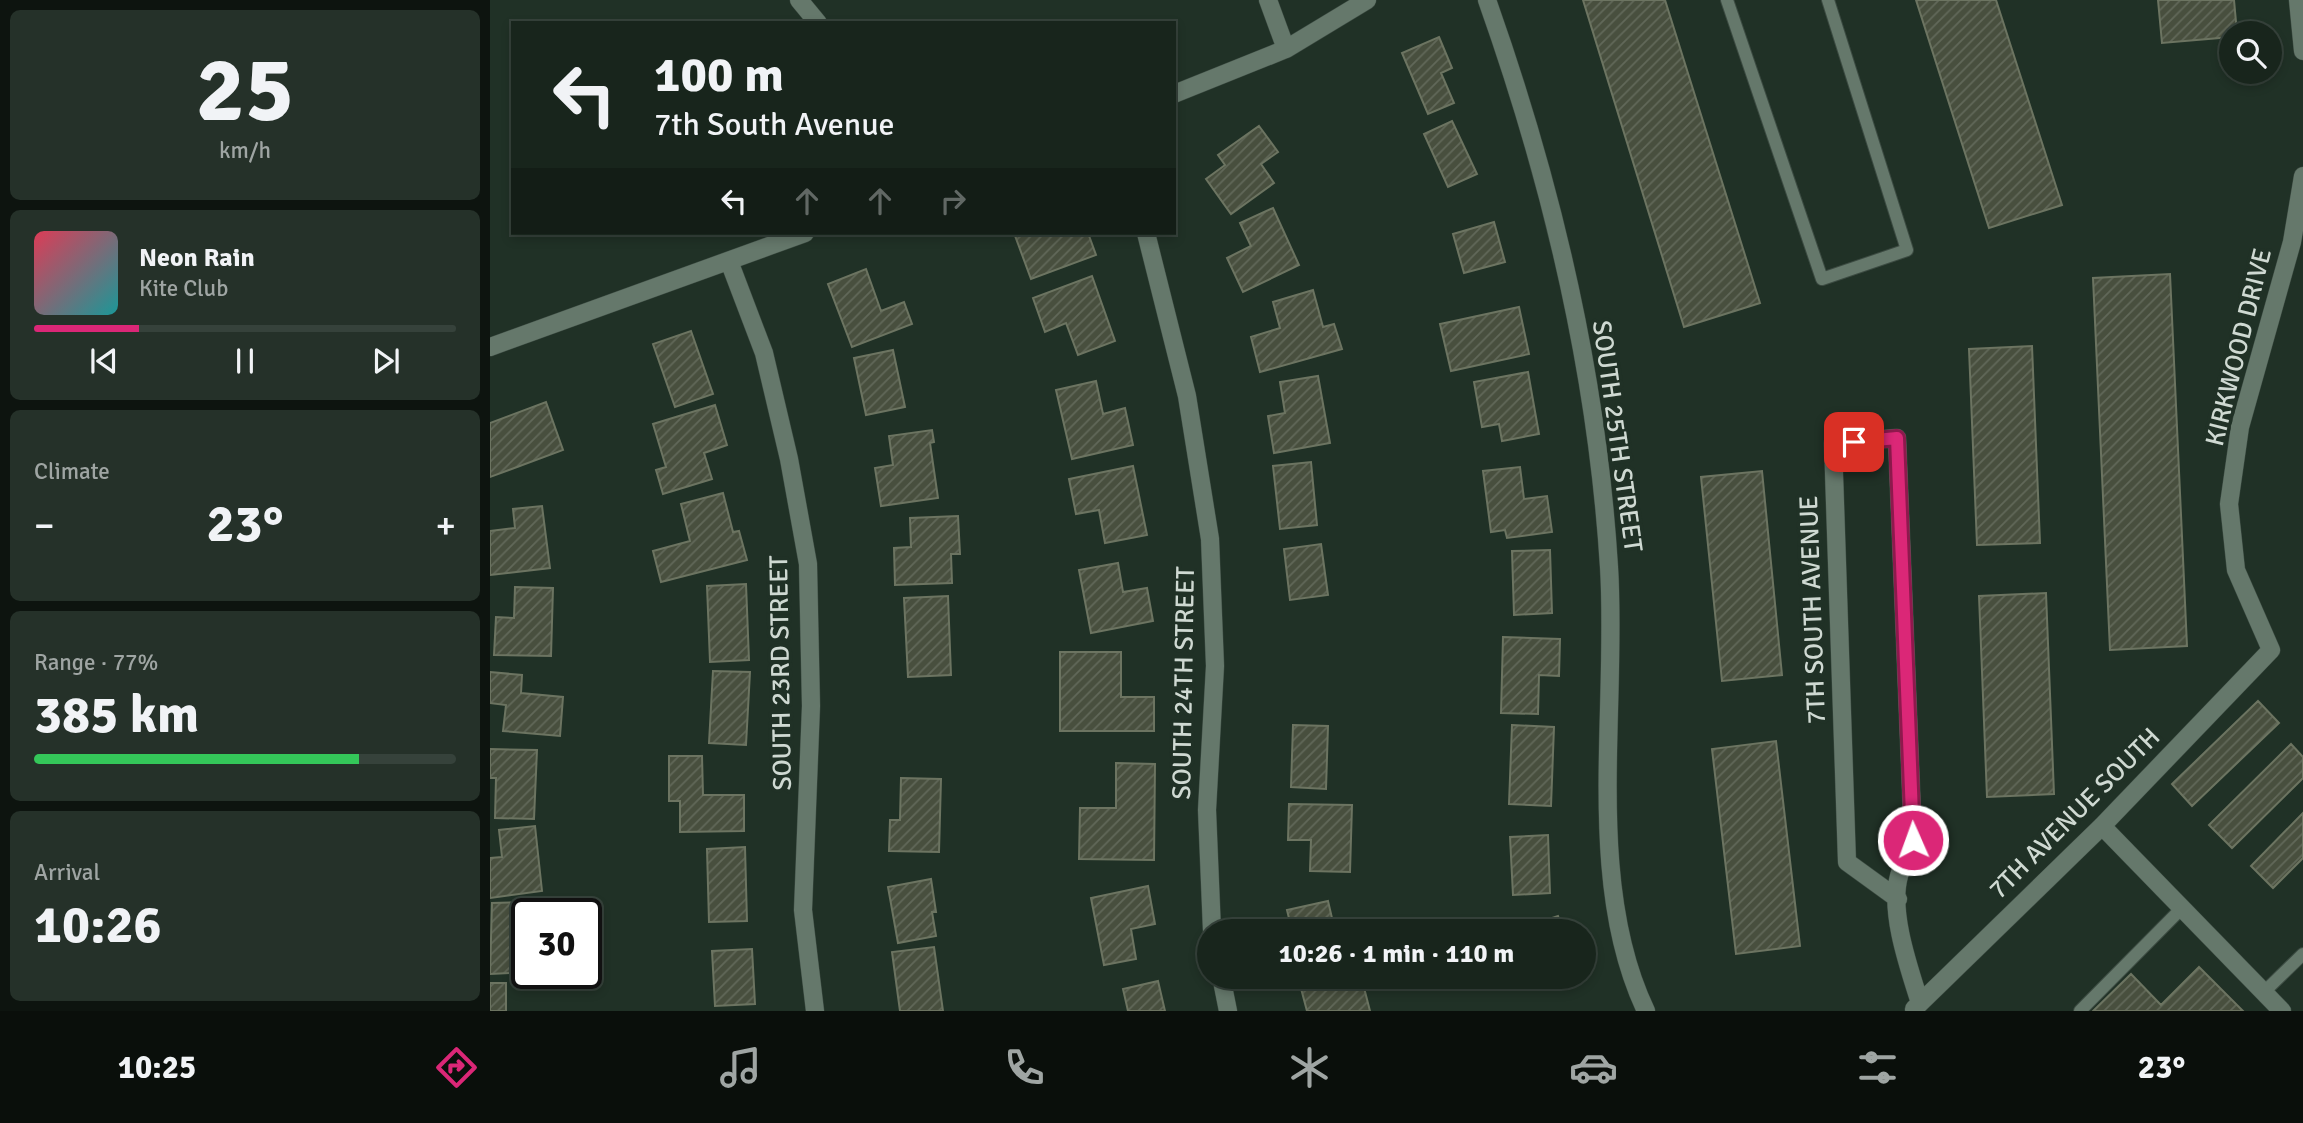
<!DOCTYPE html>
<html lang="en">
<head>
<meta charset="utf-8">
<style>
	body { margin:0; font-family:Signika,sans-serif; background:#253129; color:#f1f3f6; height:100vh; display:flex; flex-direction:column; font-size:26px; white-space:nowrap }
	* { box-sizing:border-box; margin:0 }
	p { font-size:23px; color:#9fa5a3 }
	.icon { flex:none; width:38px; height:38px; fill:none; stroke:currentColor; stroke-width:2; stroke-linecap:round; stroke-linejoin:round }
	.map { position:relative; flex:1; overflow:hidden }
	.details { display:flex; flex-direction:column; gap:10px; padding:10px; background:#0d140f; width:490px }
	.details>* { flex:none }
	.banner { position:absolute; left:21px; top:21px; width:665px; height:214px; border-radius:0px; box-shadow:0 4px 10px #0003,0 0 0 2px #36423b; background:#18251c; color:#f1f3f6; overflow:hidden }
	.fabs { position:absolute; left:1729px; top:21px; display:grid; gap:14px }
	.fabs a { display:grid; place-items:center; width:63px; height:63px; border-radius:50%; background:#18251c; box-shadow:0 4px 10px #0003,0 0 0 2px #36423b; font-size:35px }
	.speed { position:absolute; left:21px; top:898px; display:flex; gap:14px; font-size:35px; font-weight:700; text-align:center }
	.speed>* { display:grid; place-content:center; width:91px; height:91px; border-radius:50%; background:#18251c; box-shadow:0 4px 10px #0003,0 0 0 2px #36423b; line-height:1 }
	.speed .limit { border:4px solid #111; border-radius:10px; background:#fff; color:#111 }
	.pin { position:absolute; display:grid; place-items:center; width:60px; height:60px; color:#fff; margin:-30px; border-radius:14px; box-shadow:0 4px 10px #0006 }
	.me { position:absolute; width:77px; margin:-38px; rotate:358deg; stroke-linejoin:round; filter:drop-shadow(0 0 5px #0008) }
	.turn { display:flex; align-items:center; gap:24px; height:147px; padding:0 28px; font-size:32px }
	.turn .icon { width:91px; height:91px; stroke-width:2.5 }
	.turn b { display:block; font-size:49px; line-height:60px }
	.lanes { display:flex; align-items:center; height:66px; padding:0 28px; background:#0003; justify-content:center; gap:35px; direction:ltr }
	.lanes .off { opacity:.35 }
	.big { font-size:52px; font-weight:700; line-height:1.1 }
	.details .widget { flex:1; display:flex; flex-direction:column; justify-content:center; gap:10px; min-width:0; padding:0 24px; border-radius:10px; background:#253129 }
	.details .dial { align-items:center; gap:0 }
	.dial b { font-size:91px; line-height:1 }
	.song { display:flex; align-items:center; gap:21px }
	.cover { width:84px; height:84px; border-radius:10px; background:linear-gradient(135deg,hsl(350 70% 55%),hsl(180 70% 35%)) }
	.played { height:7px; border-radius:4px; background:linear-gradient(90deg,#db2777 25%,#36423b 25%) }
	.keys { display:flex; justify-content:space-around; direction:ltr }
	.heat { display:flex; justify-content:space-between; align-items:center; font-size:38px; direction:ltr }
	.charge { height:10px; border-radius:5px; background:linear-gradient(90deg,#34c759 77%,#36423b 0) }
	.trip { position:absolute; left:707px; top:919px; width:399px; height:70px; border-radius:35px; background:#18251c; box-shadow:0 4px 10px #0003,0 0 0 2px #36423b; font-weight:700; line-height:70px; text-align:center }
	.dock { display:flex; height:112px; justify-content:space-around; align-items:center; background:#0a0f0b; color:#9fa5a3 }
	.dock .icon { width:49px; height:49px }
	.dock .selected { color:#db2777 }
	.dock b { font-size:32px; color:#f1f3f6 }
	main { display:flex; flex:1; min-height:0 }
	.map>svg:first-child { display:block }
	.building { fill:url(#building-hatch); stroke:#6c7461; stroke-width:2 }
	.lines { fill:none; stroke-linecap:round; stroke-linejoin:round }
	.service-casing { stroke:#3c4b42; stroke-width:14 }
	.minor-casing { stroke:#3c4b42; stroke-width:19 }
	.service { stroke:#65786b; stroke-width:12 }
	.minor { stroke:#65786b; stroke-width:18 }
	.route-casing { stroke:#8e194d; stroke-width:18 }
	.route { stroke:#db2777; stroke-width:12 }
	.labels { text-anchor:middle; stroke-width:7; stroke-linejoin:round; paint-order:stroke }
	.street-label { font-size:26px; fill:#cfd9d2; stroke:#203126 }
</style>
</head>
<body>
<main>
<section class="details">
<div class="widget dial"><b>25</b><p>km/h</p></div>
<div class="widget">
<div class="song"><i class="cover"></i><div><b>Neon Rain</b><p>Kite Club</p></div></div>
<div class="played"></div>
<div class="keys"><svg class="icon" aria-label="previous" viewBox="0 0 24 24"><path d="M18 5L8 12l10 7zM5 5v14"/></svg><svg class="icon" aria-label="pause" viewBox="0 0 24 24"><path d="M8 5v14M16 5v14"/></svg><svg class="icon" aria-label="next" viewBox="0 0 24 24"><path d="M6 5l10 7-10 7zM19 5v14"/></svg></div>
</div>
<div class="widget"><p>Climate</p>
<div class="heat"><a>−</a><b class="big">23°</b><a>+</a></div>
</div>
<div class="widget"><p>Range · 77%</p><b class="big">385 km</b><div class="charge"></div></div>
<div class="widget"><p>Arrival</p><b class="big">10:26</b></div>
</section>
<div class="map">
<svg width="1813" height="1011" viewBox="0 0 1813 1011">
	<defs>
		<pattern id="building-hatch" width="6" height="6" patternUnits="userSpaceOnUse" patternTransform="scale(1.75)"><rect width="6" height="6" fill="#484f3e"/><path d="M-1 1l2-2M0 6l6-6M5 7l2-2" fill="none" stroke="#616859"/></pattern>
	</defs>
	<rect width="100%" height="100%" fill="#203126"/>
	<path class="building" d="M 1093,0 L 1175,0 L 1270,303 L 1194,327 Z
		M 1426,0 L 1506,0 L 1572,205 L 1499,228 Z
		M 1668,0 L 1744,0 L 1747,33 L 1741,33 L 1741,37 L 1672,43 Z
		M 949,37 L 962,68 L 951,73 L 964,103 L 938,114 L 912,53 Z
		M 962,121 L 987,174 L 958,187 L 934,134 Z
		M 769,126 L 788,152 L 771,164 L 784,183 L 741,214 L 716,179 L 735,165 L 728,155 Z
		M 783,208 L 809,265 L 753,292 L 737,258 L 761,246 L 750,223 Z
		M 1004,222 L 1015,262 L 974,273 L 963,234 Z
		M 524,233 L 598,233 L 606,255 L 541,279 Z
		M 376,269 L 391,311 L 414,302 L 422,324 L 362,347 L 338,284 Z
		M 1680,274 L 1697,646 L 1620,650 L 1603,278 Z
		M 602,276 L 625,341 L 588,355 L 576,323 L 555,332 L 543,298 Z
		M 823,290 L 833,327 L 844,324 L 852,349 L 770,372 L 761,337 L 790,328 L 783,302 Z
		M 1029,307 L 1039,354 L 961,371 L 950,324 Z
		M 201,331 L 223,394 L 185,407 L 163,344 Z
		M 1542,346 L 1550,543 L 1487,545 L 1479,349 Z
		M 403,350 L 415,407 L 376,415 L 364,358 Z
		M 1038,372 L 1049,434 L 1012,441 L 1009,424 L 992,427 L 984,382 Z
		M 828,376 L 840,443 L 784,453 L 778,416 L 795,413 L 790,382 Z
		M 606,381 L 613,414 L 635,408 L 643,445 L 582,459 L 566,390 Z
		M 56,402 L 73,450 L 0,477 L 0,423 Z
		M 225,405 L 237,445 L 214,453 L 222,479 L 173,494 L 166,470 L 176,467 L 163,424 Z
		M 442,430 L 444,442 L 440,443 L 448,498 L 391,506 L 385,468 L 403,465 L 399,436 Z
		M 821,462 L 827,525 L 790,529 L 783,466 Z
		M 643,466 L 657,535 L 615,543 L 609,510 L 586,514 L 579,479 Z
		M 1030,467 L 1034,499 L 1057,496 L 1062,532 L 1017,538 L 1015,530 L 1001,532 L 993,471 Z
		M 1272,471 L 1292,675 L 1232,681 L 1211,477 Z
		M 233,493 L 243,532 L 249,531 L 257,560 L 171,582 L 163,551 L 200,541 L 191,504 Z
		M 52,506 L 60,568 L 0,575 L 0,531 L 25,528 L 23,509 Z
		M 468,516 L 470,554 L 461,554 L 462,583 L 405,585 L 404,548 L 421,547 L 420,518 Z
		M 831,544 L 838,595 L 800,600 L 794,549 Z
		M 1060,550 L 1062,613 L 1024,615 L 1022,551 Z
		M 628,563 L 633,592 L 657,588 L 663,621 L 601,633 L 589,570 Z
		M 256,584 L 259,660 L 220,662 L 217,586 Z
		M 25,587 L 63,588 L 61,656 L 4,655 L 6,617 L 24,618 Z
		M 1556,593 L 1564,794 L 1497,797 L 1489,596 Z
		M 458,596 L 461,675 L 418,677 L 414,598 Z
		M 1013,637 L 1070,639 L 1069,676 L 1049,675 L 1048,714 L 1011,713 Z
		M 570,652 L 631,652 L 631,697 L 664,697 L 664,731 L 570,731 Z
		M 223,671 L 260,672 L 256,745 L 219,743 Z
		M 0,672 L 32,675 L 31,693 L 73,697 L 70,736 L 13,731 L 16,705 L 0,703 Z
		M 1768,701 L 1789,723 L 1702,806 L 1682,784 Z
		M 803,725 L 838,726 L 836,789 L 801,787 Z
		M 1022,725 L 1064,727 L 1061,806 L 1019,804 Z
		M 1286,741 L 1310,946 L 1246,954 L 1222,749 Z
		M 1801,744 L 1813,757 L 1813,778 L 1742,848 L 1719,825 Z
		M 0,749 L 47,750 L 44,819 L 5,818 L 6,778 L 0,778 Z
		M 179,756 L 212,756 L 213,795 L 254,795 L 254,831 L 190,832 L 190,801 L 179,801 Z
		M 626,763 L 665,764 L 664,860 L 589,859 L 590,808 L 626,808 Z
		M 411,778 L 451,779 L 449,852 L 399,851 L 400,820 L 410,820 Z
		M 799,804 L 862,805 L 860,872 L 820,871 L 821,840 L 798,840 Z
		M 1813,813 L 1813,858 L 1783,888 L 1761,866 Z
		M 45,826 L 52,891 L 0,898 L 0,858 L 12,857 L 9,830 Z
		M 1058,835 L 1060,893 L 1023,895 L 1020,837 Z
		M 255,847 L 257,921 L 219,922 L 217,849 Z
		M 441,879 L 446,912 L 442,912 L 446,936 L 408,943 L 398,887 Z
		M 658,886 L 665,924 L 641,929 L 646,959 L 614,965 L 601,898 Z
		M 838,901 L 845,931 L 802,931 L 797,910 Z
		M 40,902 L 40,914 L 37,914 L 37,972 L 0,974 L 2,903 Z
		M 1068,916 L 1073,931 L 1033,931 L 1032,928 Z
		M 444,947 L 453,1011 L 410,1011 L 402,952 Z
		M 262,949 L 265,1004 L 225,1006 L 222,951 Z
		M 1709,967 L 1753,1011 L 1603,1011 L 1641,974 L 1671,1005 Z
		M 824,976 L 871,976 L 880,1011 L 817,1011 L 809,981 Z
		M 668,981 L 675,1011 L 638,1011 L 633,989 Z
		M 0,983 L 16,983 L 16,1011 L 0,1011 Z"/>
	<g class="lines">
		<defs>
			<path id="service" d="M 1237,0 L 1332,279 L 1417,250 L 1338,0
				M 1774,992 L 1813,954
				M 1590,1011 L 1692,908"/>
			<path id="minor" d="M 309,0 L 328,23
				M 778,0 L 796,49
				M 997,0 C 1062,183 1107,373 1119,567 C 1128,708 1094,882 1156,1011
				M 1808,0 L 1813,51
				M 684,94 L 796,49 L 877,0
				M 656,233 L 697,396 L 720,539 L 725,666 L 717,810 L 722,931
				M 239,261 L 274,353 L 299,459 L 318,564 L 321,706 L 313,910 L 325,1011
				M 0,347 L 315,233
				M 1612,826 L 1792,1011
				M 1408,899 L 1357,862 L 1343,443 L 1407,438 L 1423,840 C 1418,852 1412,864 1409,876 C 1399,912 1419,968 1430,1003
				M 731,976 L 738,1011
				M 1424,1009 L 1612,826 L 1781,650 L 1746,570 L 1739,504 L 1750,427 L 1802,242 L 1813,176"/>
		</defs>
		<use href="#service" class="service-casing"/>
		<use href="#minor" class="minor-casing"/>
		<use href="#service" class="service"/>
		<use href="#minor" class="minor"/>
	</g>
	<g class="lines">
		<defs>
			<path id="route" d="M 1364,442 L 1407,438 L 1423,840"/>
		</defs>
		<use href="#route" class="route-casing"/>
		<use href="#route" class="route"/>
	</g>
	<g class="labels">
		<g class="street-label">
			<text transform="translate(1748 347) rotate(-76)" y="9">KIRKWOOD DRIVE</text>
			<text transform="translate(1128 436) rotate(82)" y="9">SOUTH 25TH STREET</text>
			<text transform="translate(1322 610) rotate(-92)" y="9">7TH SOUTH AVENUE</text>
			<text transform="translate(290 673) rotate(-91)" y="9">SOUTH 23RD STREET</text>
			<text transform="translate(693 683) rotate(-89)" y="9">SOUTH 24TH STREET</text>
			<text transform="translate(1584 813) rotate(-45)" y="9">7TH AVENUE SOUTH</text>
		</g>
	</g>
</svg>
<div class="fabs">
<a><svg class="icon" aria-label="search" viewBox="0 0 24 24"><circle cx="10" cy="10" r="6"/><path d="M15 15l6 6"/></svg></a>
</div>
<div class="speed"><div class="limit">30</div></div>
<div class="pin" style="left:1364px;top:442px;background:#d93025"><svg class="icon" aria-label="arrive" viewBox="0 0 24 24"><path d="M6 21V4h12l-3 4 3 4H6"/></svg></div>
<svg class="me" style="left:1423px;top:840px" viewBox="-20 -20 40 40"><circle r="17" fill="#db2777" stroke="#fff" stroke-width="3"/><path d="M0-11L8 9 0 5-8 9z" fill="#fff"/></svg>
<div class="trip">10:26 · 1 min · 110 m</div>
<div class="banner">
<div class="turn"><svg class="icon" aria-label="left" viewBox="0 0 24 24"><path d="M17 20v-9H6M10 6l-5 5 5 5"/></svg><div><b>100 m</b>7th South Avenue</div></div>
<div class="lanes"><svg class="icon" aria-label="left" viewBox="0 0 24 24"><path d="M17 20v-9H6M10 6l-5 5 5 5"/></svg><svg class="icon off" aria-label="ahead" viewBox="0 0 24 24"><path d="M12 20V5M6 11l6-6 6 6"/></svg><svg class="icon off" aria-label="ahead" viewBox="0 0 24 24"><path d="M12 20V5M6 11l6-6 6 6"/></svg><svg class="icon off" aria-label="right" viewBox="0 0 24 24"><path d="M7 20v-9h11M14 6l5 5-5 5"/></svg></div>
</div>
</div>
</main>
<nav class="dock">
<b>10:25</b>
<svg class="icon selected" aria-label="directions" viewBox="0 0 24 24"><path d="M12 3l9 9-9 9-9-9zM9 14v-3h6M13 9l2 2-2 2"/></svg>
<svg class="icon" aria-label="music" viewBox="0 0 24 24"><path d="M9 18V5l10-2v13"/><circle cx="6" cy="18" r="3"/><circle cx="16" cy="16" r="3"/></svg>
<svg class="icon" aria-label="phone" viewBox="0 0 24 24"><path d="M5 4h4l2 5-3 2q2 4 5 5l2-3 5 2v4C11 20 4 13 5 4z"/></svg>
<svg class="icon" aria-label="climate" viewBox="0 0 24 24"><path d="M12 3v18M4 7l16 10M4 17L20 7"/></svg>
<svg class="icon" aria-label="car" viewBox="0 0 24 24"><path d="M5 17H2v-5l4-1 3-4h7l3 4 3 1v5h-3M9 17h6M6 11h13"/><circle cx="7" cy="17" r="2"/><circle cx="17" cy="17" r="2"/></svg>
<svg class="icon" aria-label="filters" viewBox="0 0 24 24"><path d="M4 7h16M4 17h16"/><circle cx="9" cy="7" r="2"/><circle cx="15" cy="17" r="2"/></svg>
<b>23°</b>
</nav>
</body>
</html>
